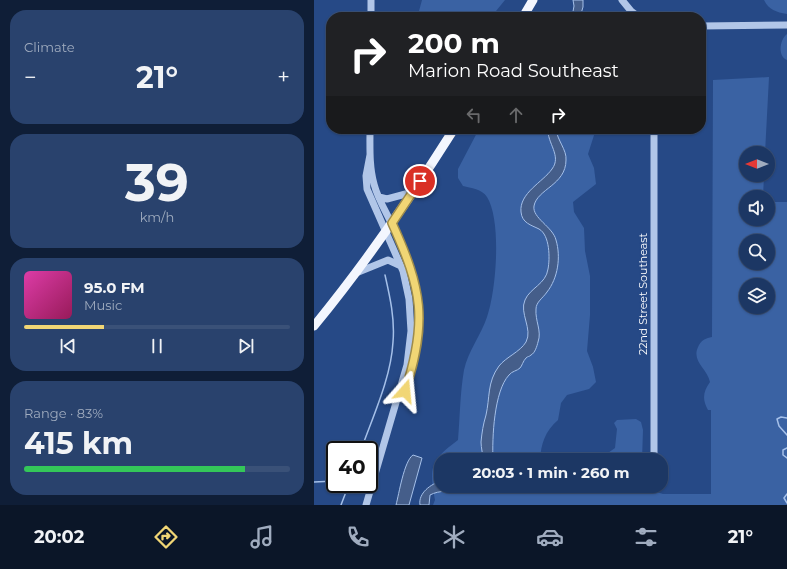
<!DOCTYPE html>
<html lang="en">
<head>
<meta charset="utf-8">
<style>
	body { margin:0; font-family:Montserrat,sans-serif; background:#29426d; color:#f1f3f6; height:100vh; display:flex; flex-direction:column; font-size:15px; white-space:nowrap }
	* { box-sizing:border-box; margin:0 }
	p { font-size:13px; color:#a0acbf }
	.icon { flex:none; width:22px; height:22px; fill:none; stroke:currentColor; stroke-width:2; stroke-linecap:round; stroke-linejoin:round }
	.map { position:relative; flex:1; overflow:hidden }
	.details { display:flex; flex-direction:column; gap:10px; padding:10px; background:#0f1e37; width:314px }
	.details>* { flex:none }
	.hud { position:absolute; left:12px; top:12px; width:380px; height:122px; border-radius:16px; box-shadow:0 1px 3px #0004,0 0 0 1px #3a5178; background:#202124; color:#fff; overflow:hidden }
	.needle { width:26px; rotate:270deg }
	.fabs { position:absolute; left:425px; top:146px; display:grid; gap:8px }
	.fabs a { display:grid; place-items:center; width:36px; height:36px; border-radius:50%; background:#1c3764; box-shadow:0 1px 3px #0004,0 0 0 1px #3a5178; font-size:20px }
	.speed { position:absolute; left:12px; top:441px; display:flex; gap:8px; font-size:20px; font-weight:700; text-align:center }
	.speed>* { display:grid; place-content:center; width:52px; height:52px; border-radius:50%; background:#1c3764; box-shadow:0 1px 3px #0004,0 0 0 1px #3a5178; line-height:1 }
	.speed .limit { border:2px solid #111; border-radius:6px; background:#fff; color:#111 }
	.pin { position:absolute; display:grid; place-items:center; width:34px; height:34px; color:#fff; margin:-17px; border:2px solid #fff; border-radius:50%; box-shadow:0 1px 4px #0007 }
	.me { position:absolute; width:44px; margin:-22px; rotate:18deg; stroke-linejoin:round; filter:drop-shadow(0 0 3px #0008) }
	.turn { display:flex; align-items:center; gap:14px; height:84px; padding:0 16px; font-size:18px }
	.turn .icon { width:52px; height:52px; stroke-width:2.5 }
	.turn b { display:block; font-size:28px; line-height:34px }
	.lanes { display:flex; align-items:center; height:38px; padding:0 16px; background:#0003; justify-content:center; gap:20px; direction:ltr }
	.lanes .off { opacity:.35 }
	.big { font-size:30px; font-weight:700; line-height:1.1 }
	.details .card { flex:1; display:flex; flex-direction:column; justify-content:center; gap:6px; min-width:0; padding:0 14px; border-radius:16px; background:#29426d }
	.details .dial { align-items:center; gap:0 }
	.dial b { font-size:52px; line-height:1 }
	.song { display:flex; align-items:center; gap:12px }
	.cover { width:48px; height:48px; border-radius:6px; background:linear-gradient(135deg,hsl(320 70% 55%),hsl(330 70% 35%)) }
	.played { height:4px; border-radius:2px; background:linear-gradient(90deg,#f1d675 30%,#3a5178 30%) }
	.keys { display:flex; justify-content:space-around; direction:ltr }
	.heat { display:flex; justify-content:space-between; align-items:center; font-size:22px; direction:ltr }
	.charge { height:6px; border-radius:3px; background:linear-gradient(90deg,#34c759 83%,#3a5178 0) }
	.trip { position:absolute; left:120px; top:453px; width:234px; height:40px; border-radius:16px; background:#1c3764; box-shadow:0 1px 3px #0004,0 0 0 1px #3a5178; font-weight:700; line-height:40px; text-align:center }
	.dock { display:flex; height:64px; justify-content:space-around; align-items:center; background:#0b1628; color:#a0acbf }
	.dock .icon { width:28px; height:28px }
	.dock .current { color:#f1d675 }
	.dock b { font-size:18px; color:#f1f3f6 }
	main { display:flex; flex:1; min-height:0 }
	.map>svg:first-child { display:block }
	.green { fill:#3a62a3; fill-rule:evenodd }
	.water { fill:#455e8a; stroke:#a5c0e9 }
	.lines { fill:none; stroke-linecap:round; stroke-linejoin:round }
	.stream { stroke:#a5c0e9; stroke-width:1.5 }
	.minor { stroke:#b1c6e8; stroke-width:7 }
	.major { stroke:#f3f6fe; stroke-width:9 }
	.route-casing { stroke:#9d8b4c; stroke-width:10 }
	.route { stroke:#f1d675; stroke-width:7 }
	.labels { text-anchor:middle; stroke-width:4; stroke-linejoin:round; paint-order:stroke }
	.street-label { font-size:11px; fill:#fff; stroke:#264986 }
</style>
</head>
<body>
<main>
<section class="details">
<div class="card"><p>Climate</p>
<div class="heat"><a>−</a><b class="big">21°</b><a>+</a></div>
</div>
<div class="card dial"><b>39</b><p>km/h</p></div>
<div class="card">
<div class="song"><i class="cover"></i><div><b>95.0 FM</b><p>Music</p></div></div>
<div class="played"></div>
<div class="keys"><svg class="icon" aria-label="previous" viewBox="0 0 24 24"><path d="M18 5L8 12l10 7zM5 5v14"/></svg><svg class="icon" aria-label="pause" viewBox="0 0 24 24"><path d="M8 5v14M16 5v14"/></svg><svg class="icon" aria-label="next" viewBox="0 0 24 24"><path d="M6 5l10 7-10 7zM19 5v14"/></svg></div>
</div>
<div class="card"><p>Range · 83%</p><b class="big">415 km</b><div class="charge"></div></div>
</section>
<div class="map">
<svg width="473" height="505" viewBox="0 0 473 505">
	<rect width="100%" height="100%" fill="#264986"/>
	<path class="green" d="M 108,0 L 191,0 L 182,11 L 171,17 L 107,17 L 105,11 Z
		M 450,0 L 473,0 L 473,14 C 462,12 455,10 450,0 Z
		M 473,34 L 473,60 C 463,56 466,39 473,34 Z
		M 455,77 L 451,153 L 432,153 L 432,175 L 450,175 L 449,197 L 432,197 L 432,219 L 454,219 L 454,202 L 473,202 L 473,505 L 119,505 L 121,500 C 115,467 116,461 144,440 C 146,417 146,393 150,370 C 154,351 167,335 173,317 C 182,292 188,221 173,197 C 168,189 157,188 149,186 L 144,178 L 144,169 L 165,129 L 282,129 L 274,154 L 280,168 L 282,184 L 259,202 L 260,212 L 270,228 L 271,251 L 276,276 L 276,315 L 273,351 L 279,367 L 282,382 L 275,389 L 253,395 L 247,403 L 244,420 C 231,431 227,444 226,460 L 127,460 L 127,486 L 334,486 L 336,490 L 349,494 L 397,494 L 397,410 L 394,410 C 388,399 389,392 396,382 C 393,368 376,361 385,345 C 388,340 392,338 398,337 L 399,80 ZM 432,241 L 454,241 L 454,263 L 432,263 ZM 432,285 L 454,285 L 454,307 L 432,307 Z
		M 322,419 L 327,422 L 329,430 L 328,460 L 284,460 L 301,448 L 303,429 L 300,423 L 303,420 Z"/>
	<path class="water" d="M 259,0 L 269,0 L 269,7 L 266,17 L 258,17 L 260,6 Z
		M 234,129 L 242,129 C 243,140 253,150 252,160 C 252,185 223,189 220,206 C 218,218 239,227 242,240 C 247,257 244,278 233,292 C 229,298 222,302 222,309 C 221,321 228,331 224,342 C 223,346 221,353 217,355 C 215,357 214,356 212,358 C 209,361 208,366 206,368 C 203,371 198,371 195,375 C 180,391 178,438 179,460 L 169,460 C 169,454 167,448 167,442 C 168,432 169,425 172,415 C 176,398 173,382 185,366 C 192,357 206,352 212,342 C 219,329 205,313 211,300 C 216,288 232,284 234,269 C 236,259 236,235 225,229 C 217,225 208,223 207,212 C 205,193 229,182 238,169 C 248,156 233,143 234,129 Z
		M 99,455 L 108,458 L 95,505 L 82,505 C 85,494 90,461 99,455 Z
		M 127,481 L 127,486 L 176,486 C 167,499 134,485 116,495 L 115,505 L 106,505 C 104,493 117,484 127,481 Z"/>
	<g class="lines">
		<path class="stream" d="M 473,418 L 467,417 L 463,419 L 465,426 L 473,435
			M 473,448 L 469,450 L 469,455 L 473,458
			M 47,450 C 59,416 77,378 79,342 C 81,319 76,297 71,275
			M 0,482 L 21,481
			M 27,484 L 30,493
			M 473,494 L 470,498 L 473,503
			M 27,505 L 35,484"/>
		<path class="minor" d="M 308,0 L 317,11 L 325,17
			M 57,17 L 57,0
			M 387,26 L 473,25
			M 56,129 C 56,147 55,166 60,184 C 64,200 74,215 81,231 C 107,288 112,325 93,385
			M 65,197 L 73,199 L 99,192
			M 42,273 L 74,260 L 87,266
			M 340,460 L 340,129
			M 52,505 L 93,365 L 97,331 L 95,299 L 89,271 L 53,189 L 52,176 L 56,155"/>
		<path class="major" d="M 209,17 L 219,0
			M 0,326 C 51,264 97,197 140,129"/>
	</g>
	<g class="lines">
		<defs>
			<path id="route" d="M 91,391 C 114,321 108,289 78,223 L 106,181"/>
		</defs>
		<use href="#route" class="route-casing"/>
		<use href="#route" class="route"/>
	</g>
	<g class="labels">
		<g class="street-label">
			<text transform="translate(329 294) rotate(-90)" y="4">22nd Street Southeast</text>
		</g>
	</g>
</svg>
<div class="fabs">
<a><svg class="needle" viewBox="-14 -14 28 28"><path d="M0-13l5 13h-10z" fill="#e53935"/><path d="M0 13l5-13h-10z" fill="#a0acbf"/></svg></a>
<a><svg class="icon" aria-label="sound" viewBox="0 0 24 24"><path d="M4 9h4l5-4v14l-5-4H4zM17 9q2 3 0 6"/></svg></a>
<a><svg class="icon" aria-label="search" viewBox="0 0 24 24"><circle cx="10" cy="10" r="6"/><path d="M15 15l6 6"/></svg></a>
<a><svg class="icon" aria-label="layers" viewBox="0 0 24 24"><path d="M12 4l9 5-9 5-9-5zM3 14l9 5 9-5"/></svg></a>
</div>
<div class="speed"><div class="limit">40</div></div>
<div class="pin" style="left:106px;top:181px;background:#d93025"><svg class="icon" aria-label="arrive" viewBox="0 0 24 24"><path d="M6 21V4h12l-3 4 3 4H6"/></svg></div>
<svg class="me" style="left:91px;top:391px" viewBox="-20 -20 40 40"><path d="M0-17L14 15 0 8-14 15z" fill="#f1d675" stroke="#fff" stroke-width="4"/></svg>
<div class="trip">20:03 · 1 min · 260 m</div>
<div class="hud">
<div class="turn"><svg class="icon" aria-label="right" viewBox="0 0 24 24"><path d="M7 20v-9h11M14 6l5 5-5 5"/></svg><div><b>200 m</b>Marion Road Southeast</div></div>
<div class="lanes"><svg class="icon off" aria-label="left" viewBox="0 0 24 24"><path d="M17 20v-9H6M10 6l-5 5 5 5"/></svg><svg class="icon off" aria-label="ahead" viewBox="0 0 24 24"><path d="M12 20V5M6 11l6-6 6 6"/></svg><svg class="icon" aria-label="right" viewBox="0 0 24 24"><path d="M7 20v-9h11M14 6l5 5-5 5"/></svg></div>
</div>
</div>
</main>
<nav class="dock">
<b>20:02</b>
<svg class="icon current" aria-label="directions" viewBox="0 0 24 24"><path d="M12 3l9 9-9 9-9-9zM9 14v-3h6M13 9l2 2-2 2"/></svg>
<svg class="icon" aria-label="music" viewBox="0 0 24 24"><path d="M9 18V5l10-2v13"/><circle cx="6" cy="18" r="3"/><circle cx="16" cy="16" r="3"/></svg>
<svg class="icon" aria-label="phone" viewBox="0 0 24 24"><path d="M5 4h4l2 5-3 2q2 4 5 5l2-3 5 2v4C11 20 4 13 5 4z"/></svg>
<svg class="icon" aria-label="climate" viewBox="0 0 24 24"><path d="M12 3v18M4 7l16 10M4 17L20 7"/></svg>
<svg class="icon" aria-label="car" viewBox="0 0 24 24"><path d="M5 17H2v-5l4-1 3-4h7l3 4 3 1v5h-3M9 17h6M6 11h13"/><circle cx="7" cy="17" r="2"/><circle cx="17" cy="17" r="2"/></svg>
<svg class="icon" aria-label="filters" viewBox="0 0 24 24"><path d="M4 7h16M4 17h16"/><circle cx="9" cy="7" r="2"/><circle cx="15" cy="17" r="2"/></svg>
<b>21°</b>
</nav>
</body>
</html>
